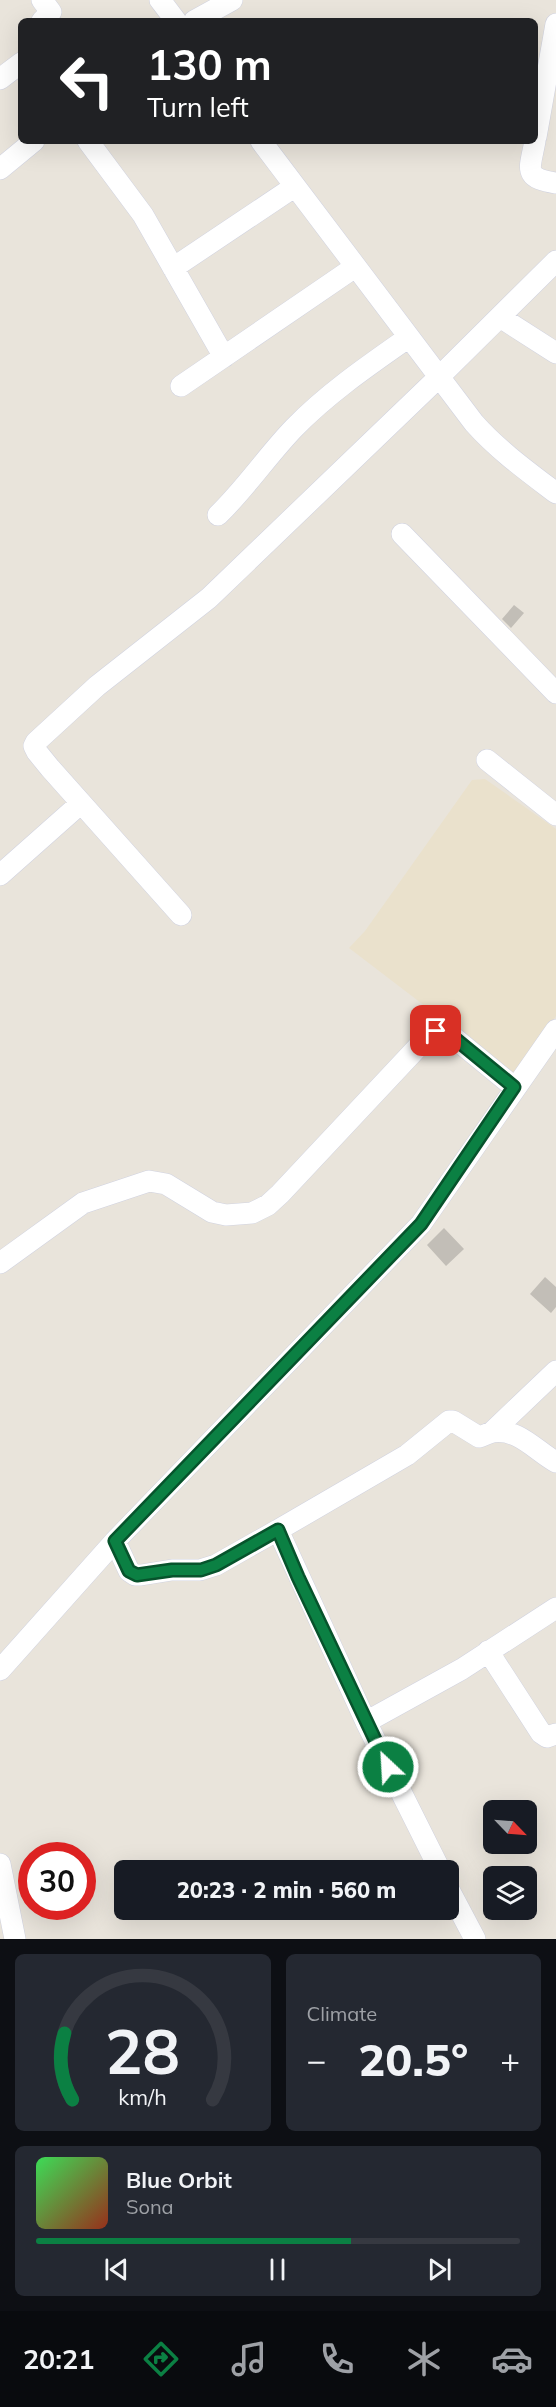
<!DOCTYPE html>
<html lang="en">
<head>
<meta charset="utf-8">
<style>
	body { margin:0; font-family:Mulish,sans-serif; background:#242831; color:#f1f3f6; height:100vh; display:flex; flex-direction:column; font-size:22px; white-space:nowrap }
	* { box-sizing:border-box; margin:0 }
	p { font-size:20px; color:#9ea1a6 }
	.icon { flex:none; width:33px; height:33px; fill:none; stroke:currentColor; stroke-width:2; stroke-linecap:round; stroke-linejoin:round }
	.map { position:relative; height:1939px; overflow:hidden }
	.side { display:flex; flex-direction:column; gap:15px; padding:15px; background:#0d0f14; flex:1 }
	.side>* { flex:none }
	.top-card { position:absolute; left:18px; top:18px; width:520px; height:126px; border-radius:9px; box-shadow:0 6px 24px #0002; background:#202124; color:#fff; overflow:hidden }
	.needle { width:39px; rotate:115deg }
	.buttons { position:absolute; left:483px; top:1800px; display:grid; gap:12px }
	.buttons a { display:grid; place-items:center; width:54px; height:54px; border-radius:9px; background:#171b24; box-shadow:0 6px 24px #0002; font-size:30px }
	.speed { position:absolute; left:18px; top:1842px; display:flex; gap:12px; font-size:30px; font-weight:700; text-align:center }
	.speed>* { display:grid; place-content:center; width:78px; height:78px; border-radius:50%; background:#171b24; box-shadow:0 6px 24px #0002; line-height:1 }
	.speed .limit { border:9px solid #d22; background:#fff; color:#111 }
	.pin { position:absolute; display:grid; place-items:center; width:51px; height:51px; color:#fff; margin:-26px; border-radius:12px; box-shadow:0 3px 9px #0006 }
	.me { position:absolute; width:66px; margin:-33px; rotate:335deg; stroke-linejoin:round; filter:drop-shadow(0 0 4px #0008) }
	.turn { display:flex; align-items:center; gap:21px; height:126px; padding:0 30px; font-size:27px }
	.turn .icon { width:78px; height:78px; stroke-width:2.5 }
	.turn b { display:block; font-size:42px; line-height:51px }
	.big { font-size:45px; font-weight:800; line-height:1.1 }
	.side .widget { flex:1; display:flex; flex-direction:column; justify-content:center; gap:9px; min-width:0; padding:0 21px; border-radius:9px; background:#242831 }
	.side .dial { align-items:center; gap:0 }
	.dial svg { height:156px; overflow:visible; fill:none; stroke:#363941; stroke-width:7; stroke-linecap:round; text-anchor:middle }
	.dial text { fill:#f1f3f6; stroke:none }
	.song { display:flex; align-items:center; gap:18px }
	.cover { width:72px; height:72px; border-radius:9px; background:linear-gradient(135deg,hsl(130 70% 55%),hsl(10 70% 35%)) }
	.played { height:6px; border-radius:3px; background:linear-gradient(90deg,#0b8043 65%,#363941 65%) }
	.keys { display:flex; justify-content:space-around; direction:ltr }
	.heat { display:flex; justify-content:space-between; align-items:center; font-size:33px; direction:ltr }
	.side .tiles { flex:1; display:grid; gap:15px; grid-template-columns:1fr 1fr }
	.widget:last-child { grid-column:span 2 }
	.trip { position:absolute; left:114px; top:1860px; width:345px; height:60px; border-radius:9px; background:#171b24; box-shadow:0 6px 24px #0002; font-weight:800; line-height:60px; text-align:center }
	.menu { display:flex; height:96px; justify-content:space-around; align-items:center; background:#090b0e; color:#9ea1a6 }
	.menu .icon { width:42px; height:42px }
	.menu .current { color:#0b8043 }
	.menu b { font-size:27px; color:#f1f3f6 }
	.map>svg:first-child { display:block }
	.education { fill:#eae1cc }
	.building { fill:#c2beb7 }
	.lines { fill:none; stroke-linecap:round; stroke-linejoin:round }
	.minor-casing { stroke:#d1d3e0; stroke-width:22 }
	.minor { stroke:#fff; stroke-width:21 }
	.route-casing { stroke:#07532c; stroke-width:15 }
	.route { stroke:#0b8043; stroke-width:10 }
</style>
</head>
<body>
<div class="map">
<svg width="556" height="1939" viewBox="0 0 556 1939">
	<rect width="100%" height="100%" fill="#e9e4db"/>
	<path class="education" d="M 485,779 L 556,829 L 556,1016 L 514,1074 L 349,948 L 365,931 L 472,780 Z"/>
	<path class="building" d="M 514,605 L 524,613 L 511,628 L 502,619 Z
		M 444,1228 L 464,1249 L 446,1266 L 427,1245 Z
		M 545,1277 L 556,1287 L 556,1307 L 551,1313 L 530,1294 Z"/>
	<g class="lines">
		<defs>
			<path id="minor" d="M 42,0 L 51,12 L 42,21
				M 160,0 L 176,21
				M 194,21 L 232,0
				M 0,79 L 21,63
				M 536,137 L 556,24
				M 88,141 L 143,215 L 224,357
				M 261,141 L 474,423 C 498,450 527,471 556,493
				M 535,141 C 530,169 522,178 556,183
				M 0,169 L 34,141
				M 173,268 L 294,187
				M 500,317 L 556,353
				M 181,386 L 355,267
				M 218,515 C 246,488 267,456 294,428 C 328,393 369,365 409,337
				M 402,534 L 556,693
				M 487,760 L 556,815
				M 0,875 L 80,804
				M 181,915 L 50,768 L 37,752 L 34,746 L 36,742 L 97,686 L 209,598 L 439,377 L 556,261
				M 0,1263 L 83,1203 L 149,1181 L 166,1184 L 212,1212 L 226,1215 L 252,1213 L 268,1205 L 280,1194 L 431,1033 L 441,1030 L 447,1032 L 514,1087
				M 492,1432 L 556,1371
				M 115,1541 L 129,1571 L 135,1575 L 141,1575 L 172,1570 L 200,1570 L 216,1565 L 278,1530
				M 488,1651 L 541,1733 L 547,1737 L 556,1734
				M 0,1670 L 115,1541 L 421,1224 L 556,1030
				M 366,1722 L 462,1669 L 556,1608
				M 0,1864 L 15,1939
				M 440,1870 L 366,1722 L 278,1530 L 407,1455 L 449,1421 L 453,1421 L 479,1437 C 483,1436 488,1433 493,1432 C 518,1428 536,1451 556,1462
				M 448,1888 L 475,1939"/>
		</defs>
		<use href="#minor" class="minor-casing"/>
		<use href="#minor" class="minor"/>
	</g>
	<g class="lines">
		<defs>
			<path id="route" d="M 388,1767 L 298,1577 L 278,1530 L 216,1565 L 201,1570 L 172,1570 L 137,1575 L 129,1571 L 115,1541 L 421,1224 L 514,1087 L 447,1032 L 436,1031"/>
		</defs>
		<use href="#route" class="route-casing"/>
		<use href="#route" class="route"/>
	</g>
</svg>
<div class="buttons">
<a><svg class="needle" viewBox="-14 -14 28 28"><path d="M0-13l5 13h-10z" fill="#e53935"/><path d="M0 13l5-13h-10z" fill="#9ea1a6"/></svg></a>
<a><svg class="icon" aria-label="layers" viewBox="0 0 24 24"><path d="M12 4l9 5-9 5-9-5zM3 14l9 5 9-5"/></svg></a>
</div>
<div class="speed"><div class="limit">30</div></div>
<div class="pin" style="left:436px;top:1031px;background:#d93025"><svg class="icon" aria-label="arrive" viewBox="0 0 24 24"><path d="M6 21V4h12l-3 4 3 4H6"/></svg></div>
<svg class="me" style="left:388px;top:1767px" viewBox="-20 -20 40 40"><circle r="17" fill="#0b8043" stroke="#fff" stroke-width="3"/><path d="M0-11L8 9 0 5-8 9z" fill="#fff"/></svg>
<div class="trip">20:23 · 2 min · 560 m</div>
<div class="top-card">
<div class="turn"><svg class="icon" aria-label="left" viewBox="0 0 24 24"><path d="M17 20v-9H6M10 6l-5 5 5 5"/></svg><div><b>130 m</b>Turn left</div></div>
</div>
</div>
<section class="side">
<div class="tiles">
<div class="widget dial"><svg viewBox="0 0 100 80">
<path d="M14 69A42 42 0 1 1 86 69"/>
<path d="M14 69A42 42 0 0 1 10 35" stroke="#0b8043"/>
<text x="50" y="56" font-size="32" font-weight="700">28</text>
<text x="50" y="72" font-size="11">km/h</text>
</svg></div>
<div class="widget"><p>Climate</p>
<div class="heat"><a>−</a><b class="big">20.5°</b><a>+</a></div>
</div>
<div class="widget">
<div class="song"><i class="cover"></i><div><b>Blue Orbit</b><p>Sona</p></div></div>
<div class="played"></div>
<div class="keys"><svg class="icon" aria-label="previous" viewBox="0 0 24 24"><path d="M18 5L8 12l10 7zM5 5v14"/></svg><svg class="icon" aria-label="pause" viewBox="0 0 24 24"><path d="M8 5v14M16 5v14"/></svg><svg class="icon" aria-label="next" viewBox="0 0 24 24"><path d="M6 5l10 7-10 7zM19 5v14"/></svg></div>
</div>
</div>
</section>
<nav class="menu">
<b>20:21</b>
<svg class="icon current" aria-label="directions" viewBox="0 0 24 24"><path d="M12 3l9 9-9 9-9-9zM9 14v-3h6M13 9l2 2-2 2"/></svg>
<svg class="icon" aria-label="music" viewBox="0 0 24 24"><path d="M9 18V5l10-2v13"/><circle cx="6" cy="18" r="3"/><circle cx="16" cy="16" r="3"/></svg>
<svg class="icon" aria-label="phone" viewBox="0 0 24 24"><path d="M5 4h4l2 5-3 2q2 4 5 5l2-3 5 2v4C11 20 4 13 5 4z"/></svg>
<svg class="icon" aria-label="climate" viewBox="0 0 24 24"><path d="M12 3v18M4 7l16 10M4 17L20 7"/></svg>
<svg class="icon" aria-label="car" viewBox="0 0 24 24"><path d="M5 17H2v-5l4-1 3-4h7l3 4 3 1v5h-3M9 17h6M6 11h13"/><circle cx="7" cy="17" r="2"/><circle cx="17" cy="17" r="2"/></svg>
</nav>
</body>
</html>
